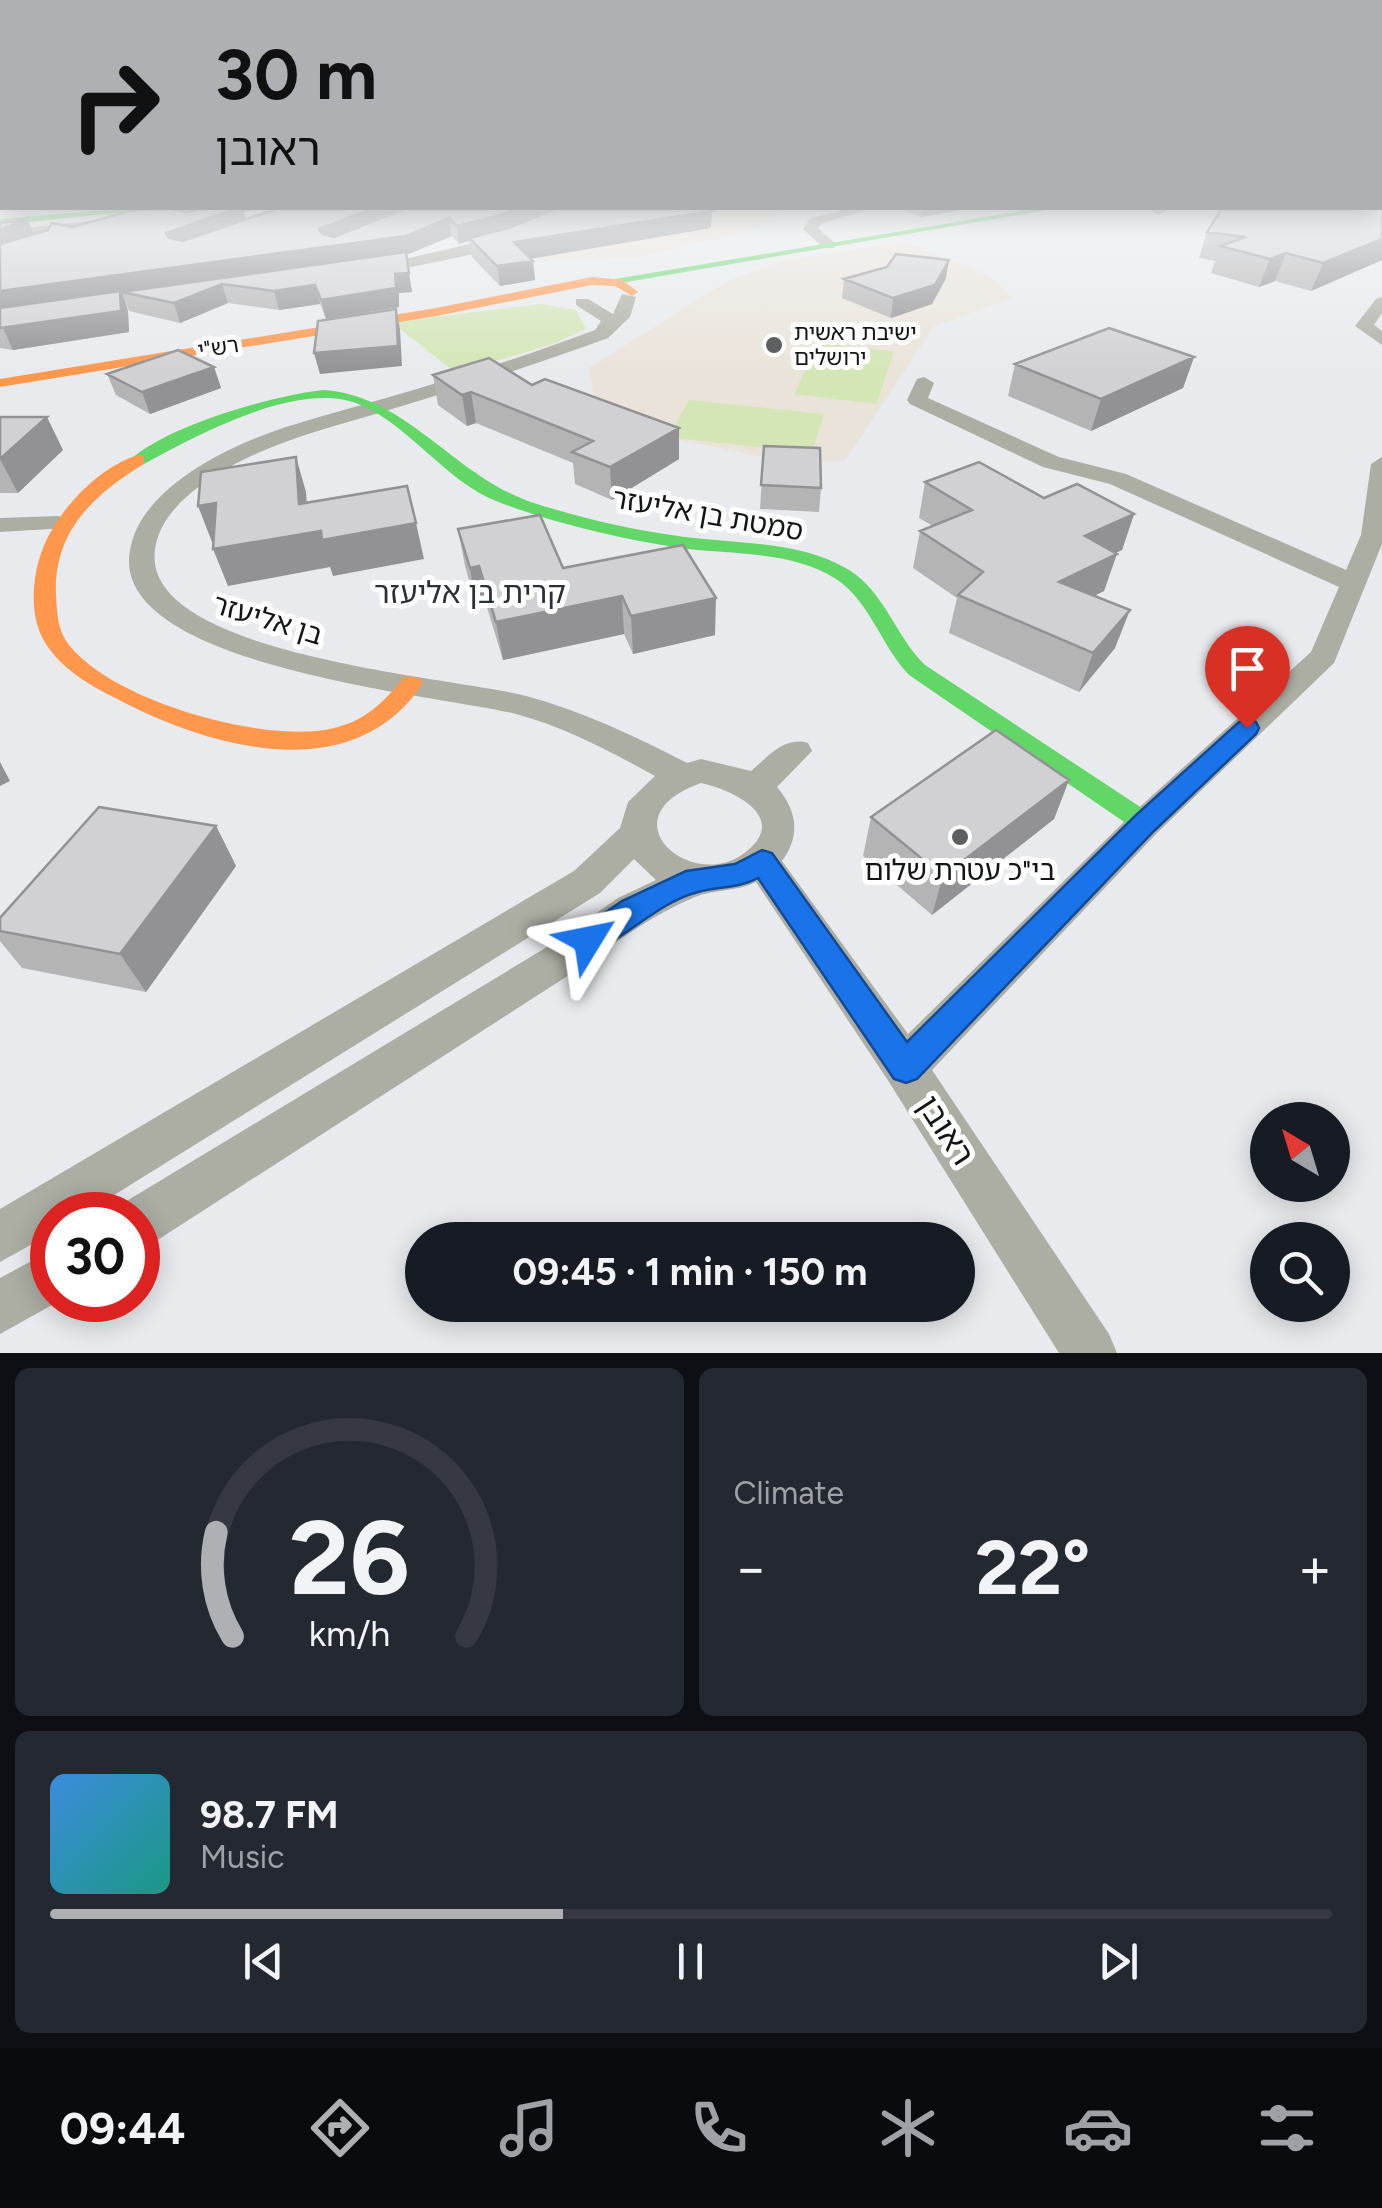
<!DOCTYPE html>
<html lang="en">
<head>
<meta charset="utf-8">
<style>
	body { margin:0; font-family:Figtree,"Noto Sans Hebrew",sans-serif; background:#242831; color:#f1f3f6; height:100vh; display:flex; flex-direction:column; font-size:38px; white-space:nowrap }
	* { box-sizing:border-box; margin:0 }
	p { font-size:32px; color:#9ea1a6 }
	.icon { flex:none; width:55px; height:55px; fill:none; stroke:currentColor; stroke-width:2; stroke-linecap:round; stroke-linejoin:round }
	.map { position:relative; height:1353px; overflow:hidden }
	.details { display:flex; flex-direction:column; gap:15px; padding:15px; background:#0d0f14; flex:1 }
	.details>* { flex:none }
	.banner { position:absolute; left:0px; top:0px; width:1382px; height:210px; box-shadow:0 5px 25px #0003; background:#aeb0b3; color:#111; overflow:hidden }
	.needle { width:65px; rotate:322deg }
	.fabs { position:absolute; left:1250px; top:1102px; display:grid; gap:20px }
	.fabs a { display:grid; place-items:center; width:100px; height:100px; border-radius:50%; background:#171b24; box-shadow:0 5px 25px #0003; font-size:50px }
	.speed { position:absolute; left:30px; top:1192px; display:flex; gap:20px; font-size:50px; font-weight:700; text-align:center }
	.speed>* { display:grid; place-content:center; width:130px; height:130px; border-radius:50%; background:#171b24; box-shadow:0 5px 25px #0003; line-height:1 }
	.speed .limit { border:15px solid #d22; background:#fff; color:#111 }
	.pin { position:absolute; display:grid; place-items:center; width:85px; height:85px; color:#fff; margin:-102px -42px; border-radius:50% 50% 50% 0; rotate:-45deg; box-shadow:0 0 10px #0007 }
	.pin .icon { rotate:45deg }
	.me { position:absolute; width:110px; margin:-55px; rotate:55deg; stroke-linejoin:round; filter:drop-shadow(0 0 8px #0008) }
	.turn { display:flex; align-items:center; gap:35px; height:210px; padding:0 50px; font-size:45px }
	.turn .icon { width:130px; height:130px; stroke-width:2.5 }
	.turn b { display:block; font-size:70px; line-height:85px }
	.big { font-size:75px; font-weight:700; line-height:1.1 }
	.details .tile { flex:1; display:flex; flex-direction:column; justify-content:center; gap:15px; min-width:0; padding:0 35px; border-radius:15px; background:#242831 }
	.details .dial { align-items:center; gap:0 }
	.dial svg { height:260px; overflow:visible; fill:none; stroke:#363941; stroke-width:7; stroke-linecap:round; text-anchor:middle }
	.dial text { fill:#f1f3f6; stroke:none }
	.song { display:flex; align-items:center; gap:30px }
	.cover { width:120px; height:120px; border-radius:15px; background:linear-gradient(135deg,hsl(210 70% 55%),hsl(170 70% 35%)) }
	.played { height:10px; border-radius:5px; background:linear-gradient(90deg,#aeb0b3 40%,#363941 40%) }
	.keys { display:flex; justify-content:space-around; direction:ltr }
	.heat { display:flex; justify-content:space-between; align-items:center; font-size:55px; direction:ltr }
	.details .tiles { flex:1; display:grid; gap:15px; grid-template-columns:1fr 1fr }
	.tile:last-child { grid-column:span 2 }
	.trip { position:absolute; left:405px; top:1222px; width:570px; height:100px; border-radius:50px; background:#171b24; box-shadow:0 5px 25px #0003; font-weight:700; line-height:100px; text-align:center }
	.tabs { display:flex; height:160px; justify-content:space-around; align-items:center; background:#090b0e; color:#9ea1a6 }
	.tabs .icon { width:70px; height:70px }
	.tabs .current { color:#aeb0b3 }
	.tabs b { font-size:45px; color:#f1f3f6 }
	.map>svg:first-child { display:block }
	.education { fill:#eae3da }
	.green { fill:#d4e6b6 }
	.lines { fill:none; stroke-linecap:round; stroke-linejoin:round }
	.street { fill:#acada3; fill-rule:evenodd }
	.fast { fill:#63d668; fill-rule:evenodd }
	.slow { fill:#ff974d; fill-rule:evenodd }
	.wall { fill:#b4b4b5 }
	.shaded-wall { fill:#929294 }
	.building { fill:#d1d1d3; stroke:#929294; stroke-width:2.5 }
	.route { fill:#1a73e8; stroke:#114b97; stroke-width:2.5 }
	.poi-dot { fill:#5d5f61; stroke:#fff; stroke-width:4 }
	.labels { text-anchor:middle; stroke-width:10; stroke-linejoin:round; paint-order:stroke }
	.far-poi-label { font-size:22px; fill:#121416; stroke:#fff; text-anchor:start }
	.far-street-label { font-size:22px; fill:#121416; stroke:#fff }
	.street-label { font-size:28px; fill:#121416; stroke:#fff }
	.poi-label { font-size:28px; fill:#121416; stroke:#fff }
	.neighbourhood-label { font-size:30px; fill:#2c3034; stroke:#fff }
	.near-street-label { font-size:32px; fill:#121416; stroke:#fff }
</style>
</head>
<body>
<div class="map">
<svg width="1382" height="1353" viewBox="0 0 1382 1353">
	<rect width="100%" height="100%" fill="#e8eaed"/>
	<path class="education" d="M 610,208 L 783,208 L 784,210 L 759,228 L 638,258 L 544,261 L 511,249 Z
		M 904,241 L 989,275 L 1012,298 L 934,326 L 845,461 L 792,463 L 674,439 L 594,398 L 589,368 L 726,282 L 776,263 Z"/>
	<path class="green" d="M 541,304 L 576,310 L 586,329 L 553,344 L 456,373 L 391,322 Z
		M 818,343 L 894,351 L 877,404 L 794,394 Z
		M 689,400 L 824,414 L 812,453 L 668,437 Z"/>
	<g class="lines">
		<path class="street" d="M 222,208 L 268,208 L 205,217 L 198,213 Z
			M 573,208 L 590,208 C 539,245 432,264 369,274 L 361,269 L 500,237 Z
			M 853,208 L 873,208 L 821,224 L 818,228 L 834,242 L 834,248 L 824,248 L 803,229 L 811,218 Z
			M 1155,208 L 1169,208 L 1159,215 L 1152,211 Z
			M 114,219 L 119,220 L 119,226 L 0,238 L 0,230 Z
			M 622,294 L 636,297 L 630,317 L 608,338 C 537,364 465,387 392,409 C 340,425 284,438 235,464 C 202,482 161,509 155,549 C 139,656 456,677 526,696 C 582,711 635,736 687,763 L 701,759 L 751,771 C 769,756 784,736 808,743 L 812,751 L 777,787 C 797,811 801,835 782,861 L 908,1034 L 1133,813 L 1311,652 L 1339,587 L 1110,484 L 1043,467 L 910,404 L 907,400 L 917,379 L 924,377 L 934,383 L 928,398 L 1059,457 L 1126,474 L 1346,570 L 1361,535 L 1371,464 L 1382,457 L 1382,544 L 1334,663 L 1157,833 L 932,1070 L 1109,1334 L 1117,1353 L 1059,1353 L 889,1082 L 756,882 C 736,892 714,889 695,897 C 652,915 617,941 580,968 L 156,1241 L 138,1248 L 138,1215 L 116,1215 L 120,1205 L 552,944 L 618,898 L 656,880 L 634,859 L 600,893 L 82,1215 L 52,1215 L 52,1233 L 0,1262 L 0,1209 L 574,871 L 620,828 L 628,802 L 655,776 C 611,752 565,727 516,714 C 442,695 108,667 130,550 C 138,505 183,474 221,454 C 270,428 325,416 379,400 C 452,379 524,357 595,330 L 601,321 L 576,305 L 576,299 L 588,299 L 613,314 ZM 701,783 C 730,789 790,816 747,851 C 694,896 602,818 701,783 Z
			M 1382,297 L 1382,313 L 1374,325 L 1382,331 L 1382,345 L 1355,326 L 1376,299 Z
			M 59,516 L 71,523 L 68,528 L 0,532 L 0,518 Z
			M 52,1250 L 52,1300 L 61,1300 L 0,1334 L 0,1278 Z"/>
		<path class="fast" d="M 130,208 L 163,208 L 0,225 L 0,219 Z
			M 1039,208 L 1059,208 L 609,285 L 603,281 Z
			M 323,390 C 405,395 453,474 528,501 C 579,518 632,530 685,537 C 739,544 801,541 849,570 C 884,591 896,637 925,665 L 1154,816 L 1158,823 L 1154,830 L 1145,833 L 1136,830 L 909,675 C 882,647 869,600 836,579 C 791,550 731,555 680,548 C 618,538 555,524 496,501 C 441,479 400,412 345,400 C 284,388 196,436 144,464 L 132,464 L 130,460 C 168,425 271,396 323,390 Z"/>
		<path class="slow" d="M 592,277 L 622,280 L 638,292 L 632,296 L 615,286 L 592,285 L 436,316 L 0,387 L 0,379 L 436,308 Z
			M 138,455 L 144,456 L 144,464 C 94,494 53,532 56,595 C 57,610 57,626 65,639 C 103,700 272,747 338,727 C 368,719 385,700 404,678 L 420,678 L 423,683 C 357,784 225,752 133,707 C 99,690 62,673 43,639 C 26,607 34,558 53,528 C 71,498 103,466 138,455 Z"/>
	</g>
	<path class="wall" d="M 1380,184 L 1382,184 L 1382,260 L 1311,291 L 1275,281 L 1259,287 L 1211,273 L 1215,261 L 1199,258 L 1207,232 L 1380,208 Z
		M 202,208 L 243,208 L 246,219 L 279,208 L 762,208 L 710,210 L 711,228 L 531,259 L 533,261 L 535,280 L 500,286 L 472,257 L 469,241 L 459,244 L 452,236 L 406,255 L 412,292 L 399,293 L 399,307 L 326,319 L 320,304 L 279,310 L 228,303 L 180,323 L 129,311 L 123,295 L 128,311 L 129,332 L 13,350 L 0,348 L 0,223 L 28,220 L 34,234 L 187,212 Z
		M 897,208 L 973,208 L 921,217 Z
		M 946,278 L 932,304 L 891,318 L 842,298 L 844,279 Z
		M 1194,357 L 1183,388 L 1091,431 L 1008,396 L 1015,364 Z
		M 214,367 L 221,388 L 150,414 L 116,395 L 107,374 Z
		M 433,375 L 532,385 L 679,459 L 612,500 L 575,484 L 573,463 L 476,423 L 467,426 L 438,405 Z
		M 0,417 L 63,450 L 18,493 L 0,493 Z
		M 764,446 L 821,488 L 819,512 L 760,509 Z
		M 925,482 L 1044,498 L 1134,514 L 1122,550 L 1115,553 L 1104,591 L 1094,596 L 1115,648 L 1079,692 L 949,633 L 957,598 L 913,568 L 920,531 L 933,526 L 919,518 Z
		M 458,529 L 563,568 L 715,635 L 633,654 L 624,634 L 503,660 L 486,604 L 476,606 L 465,566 Z
		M 1069,780 L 1054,819 L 932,915 L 863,856 L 871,817 Z
		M 216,826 L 236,866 L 146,992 L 22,968 L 0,941 L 0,918 Z"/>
	<path class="shaded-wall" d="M 238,208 L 243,208 L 247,223 L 172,252 L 166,233 Z
		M 374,208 L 420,208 L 449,218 L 452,236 L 406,255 L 412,292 L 399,293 L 399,307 L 326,319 L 321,300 L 395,274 L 406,255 L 122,292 L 128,311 L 129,332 L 13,350 L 3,328 L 0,312 L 0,291 L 319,229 Z
		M 518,208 L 565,208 L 499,233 L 469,238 L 469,241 L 459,244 L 457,226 Z
		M 922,208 L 973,208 L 921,217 Z
		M 712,211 L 711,228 L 516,261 L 514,242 Z
		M 28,220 L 35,238 L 0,250 L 0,229 Z
		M 1382,239 L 1382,260 L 1311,291 L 1323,263 Z
		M 1286,253 L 1275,281 L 1259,287 L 1270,259 Z
		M 949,260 L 946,278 L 932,304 L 891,318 L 893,298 Z
		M 533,261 L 535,280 L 500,286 L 497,266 Z
		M 222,284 L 228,303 L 180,323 L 174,303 Z
		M 315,285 L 320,304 L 279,310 L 274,291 Z
		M 396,309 L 400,329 L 402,366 L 320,374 L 314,353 Z
		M 1194,357 L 1183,388 L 1091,431 L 1101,399 Z
		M 214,367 L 221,388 L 150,414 L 142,392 Z
		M 471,392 L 476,423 L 467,426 L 462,395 Z
		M 47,417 L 63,450 L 18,493 L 0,459 Z
		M 679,428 L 679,459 L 612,500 L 610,467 Z
		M 296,457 L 306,492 L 309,533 L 416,523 L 424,559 L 333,576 L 330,567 L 228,586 L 213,549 L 299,504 Z
		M 216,503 L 229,539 L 212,542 L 198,506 Z
		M 1134,514 L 1122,550 L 1073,572 L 1085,536 Z
		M 1117,554 L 1104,591 L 1047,619 L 1059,582 Z
		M 479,566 L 486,604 L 476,606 L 470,568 Z
		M 622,596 L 624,634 L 503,660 L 496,622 Z
		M 716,598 L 715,635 L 633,654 L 631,616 Z
		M 1130,610 L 1115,648 L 1079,692 L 1093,653 Z
		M 0,762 L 10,781 L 0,786 Z
		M 1069,780 L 1054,819 L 932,915 L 943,876 Z
		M 216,826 L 236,866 L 146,992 L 120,954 Z"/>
	<path class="building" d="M 1380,192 L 1382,192 L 1382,239 L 1323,263 L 1286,253 L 1270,259 L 1220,246 L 1246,237 L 1207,232 L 1222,208 L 1380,208 Z
		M 164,208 L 187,212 L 202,208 L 238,208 L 166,233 L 169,238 L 183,241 L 279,208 L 374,208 L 319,229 L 322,234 L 334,237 L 406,208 L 518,208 L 497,216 L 457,226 L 449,218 L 406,236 L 0,291 L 0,244 L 48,230 L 52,223 L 73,227 L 129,211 Z
		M 557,208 L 704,208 L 712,211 L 514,242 L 533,261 L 497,266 L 469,238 L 509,228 Z
		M 28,220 L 0,229 L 0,223 Z
		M 406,252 L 409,273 L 395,274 L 396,288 L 321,300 L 315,285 L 274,291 L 222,284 L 174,303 L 122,292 Z
		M 896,254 L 949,260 L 935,285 L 893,298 L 844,279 L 887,267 Z
		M 120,291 L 121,311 L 0,328 L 0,308 Z
		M 396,309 L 398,346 L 314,353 L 318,321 Z
		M 1109,328 L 1194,357 L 1101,399 L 1015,364 Z
		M 178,350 L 214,367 L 142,392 L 107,374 Z
		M 489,358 L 532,385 L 545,379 L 679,428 L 610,467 L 572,452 L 593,441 L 471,392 L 462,395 L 433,375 Z
		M 0,417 L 47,417 L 0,459 Z
		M 764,446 L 820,448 L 821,488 L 761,485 Z
		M 296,457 L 299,504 L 407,486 L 416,523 L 322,540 L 321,531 L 213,549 L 216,503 L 198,506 L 201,472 Z
		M 979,462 L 1044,498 L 1077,484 L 1134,514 L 1085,536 L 1117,554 L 1059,582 L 1130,610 L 1093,653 L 958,595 L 983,572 L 920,531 L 972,510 L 925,482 Z
		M 540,515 L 563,568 L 683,545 L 716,598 L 631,616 L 622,596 L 496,622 L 479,566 L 470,568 L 458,529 Z
		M 996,730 L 1069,780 L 943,876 L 871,817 Z
		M 99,807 L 216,826 L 120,954 L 0,931 L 0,918 Z"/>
	<linearGradient id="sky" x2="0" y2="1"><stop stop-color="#93beef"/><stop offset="0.49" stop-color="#f5f6f7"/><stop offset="1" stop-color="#f5f6f7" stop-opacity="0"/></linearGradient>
	<rect width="1382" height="373" fill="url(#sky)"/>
	<path class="route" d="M 1247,719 L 1256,722 L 1259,728 L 1256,734 L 1154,831 L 917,1079 L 906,1083 L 894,1079 L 758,878 C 738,889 718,886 698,892 C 656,903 627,939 588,953 L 578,949 L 573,940 L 578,931 L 622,901 L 686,871 L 735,864 L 762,850 L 772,853 L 907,1042 L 1135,816 L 1239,722 Z"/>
	<g class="poi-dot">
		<circle cx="774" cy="345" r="10"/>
		<circle cx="960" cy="837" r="10"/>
	</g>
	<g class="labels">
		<g class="far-poi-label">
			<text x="794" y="340">ישיבת ראשית<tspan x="794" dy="25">ירושלים</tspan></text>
		</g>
		<g class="far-street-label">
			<text transform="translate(218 347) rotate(-9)" y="8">רש"י</text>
		</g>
		<g class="street-label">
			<text transform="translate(708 514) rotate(10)" y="10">סמטת בן אליעזר</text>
			<text transform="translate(268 619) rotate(17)" y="10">בן אליעזר</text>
		</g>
		<g class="poi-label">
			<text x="960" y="880">בי"כ עטרת שלום</text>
		</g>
		<g class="neighbourhood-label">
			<text x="470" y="603">קרית בן אליעזר</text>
		</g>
		<g class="near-street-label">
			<text transform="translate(946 1130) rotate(57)" y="11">ראובן</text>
		</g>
	</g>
</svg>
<div class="fabs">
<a><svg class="needle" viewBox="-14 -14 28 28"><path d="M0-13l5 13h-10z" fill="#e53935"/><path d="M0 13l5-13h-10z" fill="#9ea1a6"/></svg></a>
<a><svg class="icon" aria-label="search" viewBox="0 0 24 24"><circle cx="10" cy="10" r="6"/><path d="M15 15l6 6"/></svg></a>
</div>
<div class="speed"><div class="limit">30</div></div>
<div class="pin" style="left:1247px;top:728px;background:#d93025"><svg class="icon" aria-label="arrive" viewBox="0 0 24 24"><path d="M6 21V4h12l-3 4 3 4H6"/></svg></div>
<svg class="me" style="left:588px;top:940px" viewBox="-20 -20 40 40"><path d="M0-17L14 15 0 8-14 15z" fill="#1a73e8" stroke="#fff" stroke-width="4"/></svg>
<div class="trip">09:45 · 1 min · 150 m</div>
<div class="banner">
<div class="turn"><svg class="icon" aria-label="right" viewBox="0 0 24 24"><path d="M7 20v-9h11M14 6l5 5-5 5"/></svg><div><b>30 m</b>ראובן</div></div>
</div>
</div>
<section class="details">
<div class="tiles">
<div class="tile dial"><svg viewBox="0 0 100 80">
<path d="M14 69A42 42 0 1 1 86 69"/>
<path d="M14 69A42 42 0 0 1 9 37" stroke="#aeb0b3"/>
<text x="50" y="56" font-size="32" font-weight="700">26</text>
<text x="50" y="72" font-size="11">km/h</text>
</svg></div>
<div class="tile"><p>Climate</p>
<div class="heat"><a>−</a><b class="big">22°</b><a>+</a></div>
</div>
<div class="tile">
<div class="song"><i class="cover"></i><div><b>98.7 FM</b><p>Music</p></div></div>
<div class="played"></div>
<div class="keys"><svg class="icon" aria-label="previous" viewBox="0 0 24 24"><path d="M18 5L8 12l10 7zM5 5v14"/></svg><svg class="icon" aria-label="pause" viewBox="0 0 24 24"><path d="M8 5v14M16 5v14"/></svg><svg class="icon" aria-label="next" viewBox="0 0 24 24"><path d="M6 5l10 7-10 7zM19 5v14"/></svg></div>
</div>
</div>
</section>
<nav class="tabs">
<b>09:44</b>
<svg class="icon current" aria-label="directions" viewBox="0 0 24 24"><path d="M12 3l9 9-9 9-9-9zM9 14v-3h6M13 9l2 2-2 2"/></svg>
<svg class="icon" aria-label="music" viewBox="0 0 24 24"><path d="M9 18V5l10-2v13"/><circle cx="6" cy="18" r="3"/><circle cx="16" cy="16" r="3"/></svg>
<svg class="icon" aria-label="phone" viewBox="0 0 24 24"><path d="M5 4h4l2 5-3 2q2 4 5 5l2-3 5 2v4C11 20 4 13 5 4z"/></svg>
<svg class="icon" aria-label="climate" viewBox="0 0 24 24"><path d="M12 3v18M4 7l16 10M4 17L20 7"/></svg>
<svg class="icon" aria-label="car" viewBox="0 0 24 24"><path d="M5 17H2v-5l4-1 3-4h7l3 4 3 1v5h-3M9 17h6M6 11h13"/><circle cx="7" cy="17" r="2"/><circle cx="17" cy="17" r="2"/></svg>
<svg class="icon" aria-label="filters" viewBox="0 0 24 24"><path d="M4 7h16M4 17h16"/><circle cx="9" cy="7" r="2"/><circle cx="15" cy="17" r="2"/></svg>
</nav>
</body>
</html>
